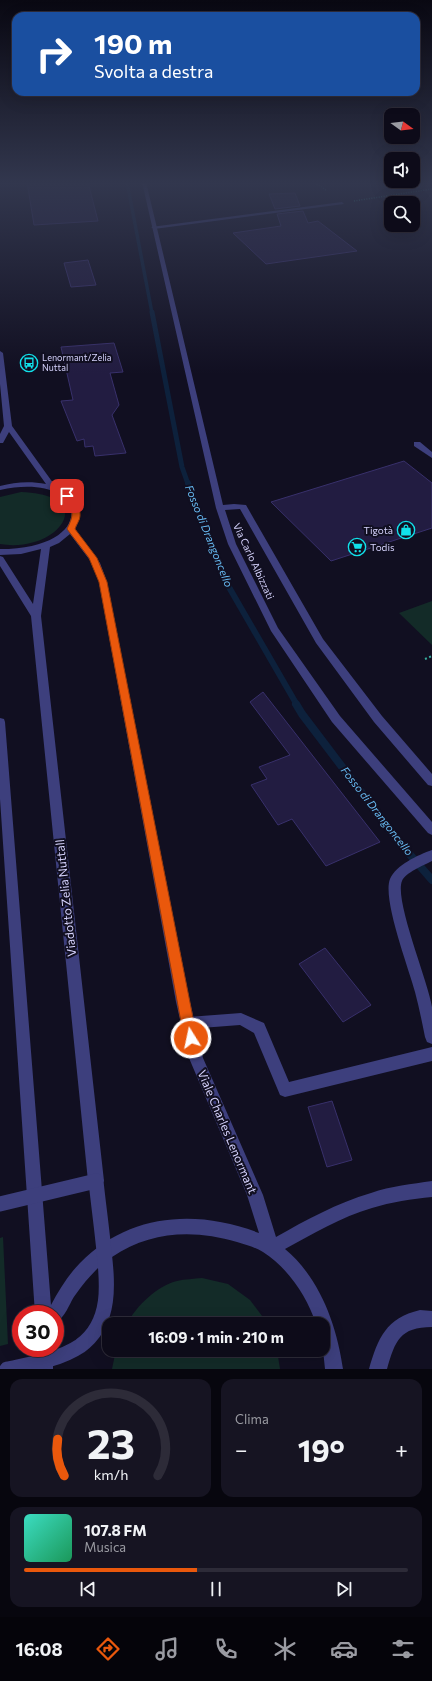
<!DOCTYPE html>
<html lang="it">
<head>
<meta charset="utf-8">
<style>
	body { margin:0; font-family:Commissioner,sans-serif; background:#161422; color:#f1f3f6; height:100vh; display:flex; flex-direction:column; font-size:15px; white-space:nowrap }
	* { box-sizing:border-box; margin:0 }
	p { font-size:13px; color:#9a9ba2 }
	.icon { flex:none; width:22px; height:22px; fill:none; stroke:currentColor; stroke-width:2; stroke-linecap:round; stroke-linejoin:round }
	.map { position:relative; height:1369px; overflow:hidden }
	.panel { display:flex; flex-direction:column; gap:10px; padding:10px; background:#07060e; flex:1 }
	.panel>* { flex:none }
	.hud { position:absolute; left:12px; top:12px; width:408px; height:84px; border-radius:12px; box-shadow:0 4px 16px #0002,0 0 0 1px #2d2b38; background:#1a4fa0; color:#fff; overflow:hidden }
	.needle { width:26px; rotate:105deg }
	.buttons { position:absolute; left:384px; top:108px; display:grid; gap:8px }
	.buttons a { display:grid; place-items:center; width:36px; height:36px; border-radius:8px; background:#0d0b19; box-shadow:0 4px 16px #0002,0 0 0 1px #2d2b38; font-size:20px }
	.speed { position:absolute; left:12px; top:1305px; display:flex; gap:8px; font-size:20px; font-weight:700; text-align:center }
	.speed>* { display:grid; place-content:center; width:52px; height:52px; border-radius:50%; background:#0d0b19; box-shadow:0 4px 16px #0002,0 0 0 1px #2d2b38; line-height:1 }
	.speed .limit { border:6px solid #d22; background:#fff; color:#111 }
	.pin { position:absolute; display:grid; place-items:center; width:34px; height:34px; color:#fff; margin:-17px; border-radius:8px; box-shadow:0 2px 6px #0006 }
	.me { position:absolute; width:44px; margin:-22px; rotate:350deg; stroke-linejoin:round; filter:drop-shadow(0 0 3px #0008) }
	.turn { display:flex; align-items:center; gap:14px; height:84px; padding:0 16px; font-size:18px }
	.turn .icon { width:52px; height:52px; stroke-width:2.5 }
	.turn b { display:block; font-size:28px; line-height:34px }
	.big { font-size:30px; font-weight:700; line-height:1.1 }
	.panel .tile { flex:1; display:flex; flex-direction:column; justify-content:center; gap:6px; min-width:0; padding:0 14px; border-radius:12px; background:#161422 }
	.panel .dial { align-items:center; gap:0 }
	.dial svg { height:104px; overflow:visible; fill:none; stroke:#2d2b38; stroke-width:7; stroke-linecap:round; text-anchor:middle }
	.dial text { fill:#f1f3f6; stroke:none }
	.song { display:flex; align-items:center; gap:12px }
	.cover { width:48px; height:48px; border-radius:6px; background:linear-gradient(135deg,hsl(170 70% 55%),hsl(150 70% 35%)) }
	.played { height:4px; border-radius:2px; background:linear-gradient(90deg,#ea580c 45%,#2d2b38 45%) }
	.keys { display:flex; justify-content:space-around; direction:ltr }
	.heat { display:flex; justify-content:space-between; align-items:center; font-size:22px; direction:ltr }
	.panel .tiles { flex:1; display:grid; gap:10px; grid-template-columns:1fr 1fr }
	.tile:last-child { grid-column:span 2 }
	.trip { position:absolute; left:102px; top:1317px; width:228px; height:40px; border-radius:12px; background:#0d0b19; box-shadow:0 4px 16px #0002,0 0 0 1px #2d2b38; font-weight:700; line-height:40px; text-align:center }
	.menu { display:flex; height:64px; justify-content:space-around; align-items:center; background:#05040a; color:#9a9ba2 }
	.menu .icon { width:28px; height:28px }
	.menu .active { color:#ea580c }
	.menu b { font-size:18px; color:#f1f3f6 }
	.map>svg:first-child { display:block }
	.green { fill:#132b28 }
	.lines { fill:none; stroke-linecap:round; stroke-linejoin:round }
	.stream-far3 { stroke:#0d213c; stroke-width:3.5 }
	.stream-far2 { stroke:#0d213c; stroke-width:5 }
	.stream-far1 { stroke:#0d213c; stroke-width:6 }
	.stream { stroke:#0d213c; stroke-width:8 }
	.building { fill:#221c41; stroke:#38306b }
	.path-far1 { stroke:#37ab9d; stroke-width:1.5; stroke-dasharray:1 1.5; stroke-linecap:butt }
	.path { stroke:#37ab9d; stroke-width:2; stroke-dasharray:2 2.5; stroke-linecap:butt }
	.lane { fill:#3d3f7d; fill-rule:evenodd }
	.street { fill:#3d3f7d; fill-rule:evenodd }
	.street-bridge { stroke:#3d3f7d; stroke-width:15 }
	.route { fill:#ea580c; stroke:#983908 }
	.labels { text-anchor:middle; stroke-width:4; stroke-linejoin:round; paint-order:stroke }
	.far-poi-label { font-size:9px; fill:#d5d2fc; stroke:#110f21; text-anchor:start }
	.poi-label { font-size:10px; fill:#d5d2fc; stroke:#110f21; text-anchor:end }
	.street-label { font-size:10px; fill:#d5d2fc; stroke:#110f21 }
	.water-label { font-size:11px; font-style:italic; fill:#68bcf4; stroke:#110f21 }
	.near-street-label { font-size:12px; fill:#d5d2fc; stroke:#110f21 }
</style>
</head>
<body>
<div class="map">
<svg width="432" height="1369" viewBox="0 0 432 1369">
	<rect width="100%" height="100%" fill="#110f21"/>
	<path class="green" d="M 21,492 C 102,495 57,554 0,544 L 0,497 Z
		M 432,601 L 432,645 L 399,613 Z
		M 3,1237 L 8,1344 L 0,1346 L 0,1238 Z
		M 202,1278 L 228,1284 L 250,1300 L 268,1324 L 127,1324 C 136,1306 157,1286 177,1281 C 185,1279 194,1279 202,1278 Z
		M 116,1350 L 277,1350 L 280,1369 L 112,1369 Z"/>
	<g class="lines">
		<path class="stream-far3" d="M 127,182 L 152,313"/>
		<path class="stream-far2" d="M 152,312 L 182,467 L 188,484"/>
		<path class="stream-far1" d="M 188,483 L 226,582 L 297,705"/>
		<path class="stream" d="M 296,704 L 302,714 L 399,842 L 432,880"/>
	</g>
	<path class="building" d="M 27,182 L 88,182 L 98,221 L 34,225 Z
		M 295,193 L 300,206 L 275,209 L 269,194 Z
		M 303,211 L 308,223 L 318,221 L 357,251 L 266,264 L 233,233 L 281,226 L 277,214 Z
		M 88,260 L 96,285 L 71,287 L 64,263 Z
		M 114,343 L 123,372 L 110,373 L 119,405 L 112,415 L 126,453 L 95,456 L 93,446 L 85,447 L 84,439 L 77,441 L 61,401 L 73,400 L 61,347 Z
		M 404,461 L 432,483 L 432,528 L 331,561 L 271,502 Z
		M 263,692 L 380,842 L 326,866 L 292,819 L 278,825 L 251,785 L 267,779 L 259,767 L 290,755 L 250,702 Z
		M 325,948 L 371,1005 L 343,1022 L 299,964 Z
		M 332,1101 L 352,1160 L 327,1167 L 308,1107 Z"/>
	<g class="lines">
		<path class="path-far1" d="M 315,182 L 327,191
			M 354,201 L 432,189"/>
		<path class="path" d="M 425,659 L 432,656"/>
		<path class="lane" d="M 342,202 L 344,204 L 154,229 L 151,227 Z
			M 241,1013 L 264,1023 L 289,1082 L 432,1047 L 432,1061 L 285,1097 L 280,1095 L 254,1033 L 240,1025 L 188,1029 L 183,1028 L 181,1023 L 183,1018 L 188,1017 Z"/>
		<path class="street" d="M 142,182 L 146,182 L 223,505 L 234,504 L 246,505 L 323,639 L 382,716 L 432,774 L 432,786 L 428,785 L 374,722 L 316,643 L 240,509 L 225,510 L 236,544 L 278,628 L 340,716 L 432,822 L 432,835 L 428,833 L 332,722 L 271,631 L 228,544 L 216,508 Z
			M 0,351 L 3,353 L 12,426 L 56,487 C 74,493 86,510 75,529 L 100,563 L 107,582 L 190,1002 L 203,1058 L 263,1195 L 276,1237 C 306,1220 337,1203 371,1193 C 391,1186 412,1184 432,1181 L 432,1197 C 412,1199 391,1202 372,1208 C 341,1217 313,1234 285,1249 C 320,1278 337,1326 343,1369 L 325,1369 L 323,1350 L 323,1324 L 316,1324 C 307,1296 287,1267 263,1252 C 255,1247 246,1245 237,1242 C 194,1229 150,1231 112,1257 C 98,1266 86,1280 76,1294 C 69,1303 66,1318 55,1322 L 55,1314 L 35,1314 L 0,799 L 0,718 L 4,719 L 5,722 L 51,1305 C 59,1290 68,1275 80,1263 C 129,1213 197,1209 259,1233 L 247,1195 L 189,1058 L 176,1002 L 99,582 L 92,563 L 70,534 L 59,543 L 50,547 L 41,616 L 104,1181 L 101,1186 L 96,1189 L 91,1186 L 88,1181 L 31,616 L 0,566 L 0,556 L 3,557 L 33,604 L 41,549 L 21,554 L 0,555 L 0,549 C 101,549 89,470 0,490 L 0,486 C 15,482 30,481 46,484 L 9,432 L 3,443 L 0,443 L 0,434 L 4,426 L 0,384 Z
			M 414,442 L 420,442 L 432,452 L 432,458 L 414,446 Z
			M 432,850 L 432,861 C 424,865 405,873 402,881 C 394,900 428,981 432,1007 C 432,1018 432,1032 432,1044 L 427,1042 L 425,1037 C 422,1022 419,1007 415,992 C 409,969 382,899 390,879 C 396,865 418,855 432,850 Z
			M 420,1310 L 432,1311 L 432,1327 C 400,1327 395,1341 387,1369 L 369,1369 C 378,1338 386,1318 420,1310 Z
			M 35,1348 L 53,1348 L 53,1369 L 35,1369 Z"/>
		<path class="street-bridge" d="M 0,1204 L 96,1181 C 98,1201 101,1222 103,1242 C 107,1278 114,1322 80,1346 C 59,1360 31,1364 7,1369"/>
	</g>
	<linearGradient id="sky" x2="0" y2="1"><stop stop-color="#090812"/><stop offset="0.49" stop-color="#32374e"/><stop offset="1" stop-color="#32374e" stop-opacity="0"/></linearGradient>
	<rect width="432" height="374" fill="url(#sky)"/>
	<path class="route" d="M 67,494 C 74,497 81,507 80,516 C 80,520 76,525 75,529 L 97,558 L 107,582 L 197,1038 L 195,1042 L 191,1044 L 186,1042 L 184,1038 L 99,582 L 89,558 L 67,529 C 75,513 73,510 63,496 Z"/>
	<defs>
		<symbol id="bus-ring" viewBox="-11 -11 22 22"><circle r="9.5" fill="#110f21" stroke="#11e1ea" stroke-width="1.5"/><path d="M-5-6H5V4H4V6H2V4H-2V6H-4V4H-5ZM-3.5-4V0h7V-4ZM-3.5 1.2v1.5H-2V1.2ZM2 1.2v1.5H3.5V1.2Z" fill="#11e1ea"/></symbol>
		<symbol id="shop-ring" viewBox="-11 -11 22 22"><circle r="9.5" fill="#110f21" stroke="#11e1ea" stroke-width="1.5"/><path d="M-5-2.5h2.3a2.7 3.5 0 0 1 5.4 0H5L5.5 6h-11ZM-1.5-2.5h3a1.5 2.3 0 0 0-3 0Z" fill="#11e1ea"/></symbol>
		<symbol id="supermarket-ring" viewBox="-11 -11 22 22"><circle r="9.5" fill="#110f21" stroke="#11e1ea" stroke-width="1.5"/><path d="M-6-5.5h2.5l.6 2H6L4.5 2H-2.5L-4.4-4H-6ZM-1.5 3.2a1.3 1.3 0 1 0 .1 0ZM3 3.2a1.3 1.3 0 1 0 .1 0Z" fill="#11e1ea"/></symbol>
	</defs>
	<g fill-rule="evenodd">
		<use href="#bus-ring" x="19" y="353" width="20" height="20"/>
		<use href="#shop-ring" x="396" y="520" width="20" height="20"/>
		<use href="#supermarket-ring" x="347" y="537" width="20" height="20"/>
	</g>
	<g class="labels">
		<g class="far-poi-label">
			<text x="42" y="361">Lenormant/Zelia<tspan x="42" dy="10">Nuttal</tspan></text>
		</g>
		<g class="poi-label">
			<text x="393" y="534">Tigotà</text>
			<text x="370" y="551" text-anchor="start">Todis</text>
		</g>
		<g class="street-label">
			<text transform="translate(254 561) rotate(65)" y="4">Via Carlo Albizzati</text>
		</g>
		<g class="water-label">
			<text transform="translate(209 536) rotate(68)" y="4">Fosso di Drangoncello</text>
			<text transform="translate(377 811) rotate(52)" y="4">Fosso di Drangoncello</text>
		</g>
		<g class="near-street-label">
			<text transform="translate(66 898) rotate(-96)" y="4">Viadotto Zelia Nuttall</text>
			<text transform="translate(227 1132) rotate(67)" y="4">Viale Charles Lenormant</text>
		</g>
	</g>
</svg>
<div class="buttons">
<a><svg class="needle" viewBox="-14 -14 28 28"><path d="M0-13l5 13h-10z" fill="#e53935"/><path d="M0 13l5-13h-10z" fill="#9a9ba2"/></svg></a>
<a><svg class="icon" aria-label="sound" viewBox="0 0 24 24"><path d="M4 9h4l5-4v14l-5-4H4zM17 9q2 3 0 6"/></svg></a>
<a><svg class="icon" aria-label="search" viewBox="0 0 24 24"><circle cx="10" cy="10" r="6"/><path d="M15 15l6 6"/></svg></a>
</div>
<div class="speed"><div class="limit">30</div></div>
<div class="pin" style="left:67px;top:496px;background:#d93025"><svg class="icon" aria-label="arrive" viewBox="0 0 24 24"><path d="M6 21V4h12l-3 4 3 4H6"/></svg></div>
<svg class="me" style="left:191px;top:1038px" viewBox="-20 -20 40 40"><circle r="17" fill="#ea580c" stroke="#fff" stroke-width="3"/><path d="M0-11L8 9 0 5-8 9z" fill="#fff"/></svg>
<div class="trip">16:09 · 1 min · 210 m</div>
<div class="hud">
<div class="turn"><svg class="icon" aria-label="right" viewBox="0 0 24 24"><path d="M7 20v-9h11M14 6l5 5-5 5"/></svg><div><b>190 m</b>Svolta a destra</div></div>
</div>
</div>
<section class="panel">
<div class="tiles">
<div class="tile dial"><svg viewBox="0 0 100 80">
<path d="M14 69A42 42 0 1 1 86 69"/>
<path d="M14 69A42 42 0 0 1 9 41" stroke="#ea580c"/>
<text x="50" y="56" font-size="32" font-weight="700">23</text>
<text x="50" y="72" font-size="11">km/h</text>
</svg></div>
<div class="tile"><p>Clima</p>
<div class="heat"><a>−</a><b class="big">19°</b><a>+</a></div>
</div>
<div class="tile">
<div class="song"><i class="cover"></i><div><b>107.8 FM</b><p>Musica</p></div></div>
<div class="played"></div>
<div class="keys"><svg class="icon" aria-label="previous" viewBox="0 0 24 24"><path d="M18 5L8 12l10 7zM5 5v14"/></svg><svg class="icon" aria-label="pause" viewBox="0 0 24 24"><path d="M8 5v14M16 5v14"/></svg><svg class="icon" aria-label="next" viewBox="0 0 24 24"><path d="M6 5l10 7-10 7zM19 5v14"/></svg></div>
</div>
</div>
</section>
<nav class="menu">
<b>16:08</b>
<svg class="icon active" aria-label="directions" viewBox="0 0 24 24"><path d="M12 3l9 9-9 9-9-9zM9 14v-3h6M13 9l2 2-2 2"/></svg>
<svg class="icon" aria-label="music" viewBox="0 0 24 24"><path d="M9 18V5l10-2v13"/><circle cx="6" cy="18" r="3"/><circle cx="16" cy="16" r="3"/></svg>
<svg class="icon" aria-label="phone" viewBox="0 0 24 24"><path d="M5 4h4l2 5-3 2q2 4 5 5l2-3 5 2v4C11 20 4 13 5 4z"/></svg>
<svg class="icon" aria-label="climate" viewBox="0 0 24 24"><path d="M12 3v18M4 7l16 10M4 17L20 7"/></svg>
<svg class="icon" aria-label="car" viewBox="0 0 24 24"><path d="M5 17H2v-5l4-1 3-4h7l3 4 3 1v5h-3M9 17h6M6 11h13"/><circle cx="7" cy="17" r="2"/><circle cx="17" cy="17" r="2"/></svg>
<svg class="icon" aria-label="filters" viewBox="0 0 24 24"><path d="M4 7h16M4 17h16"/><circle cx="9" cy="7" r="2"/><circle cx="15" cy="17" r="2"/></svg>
</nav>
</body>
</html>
